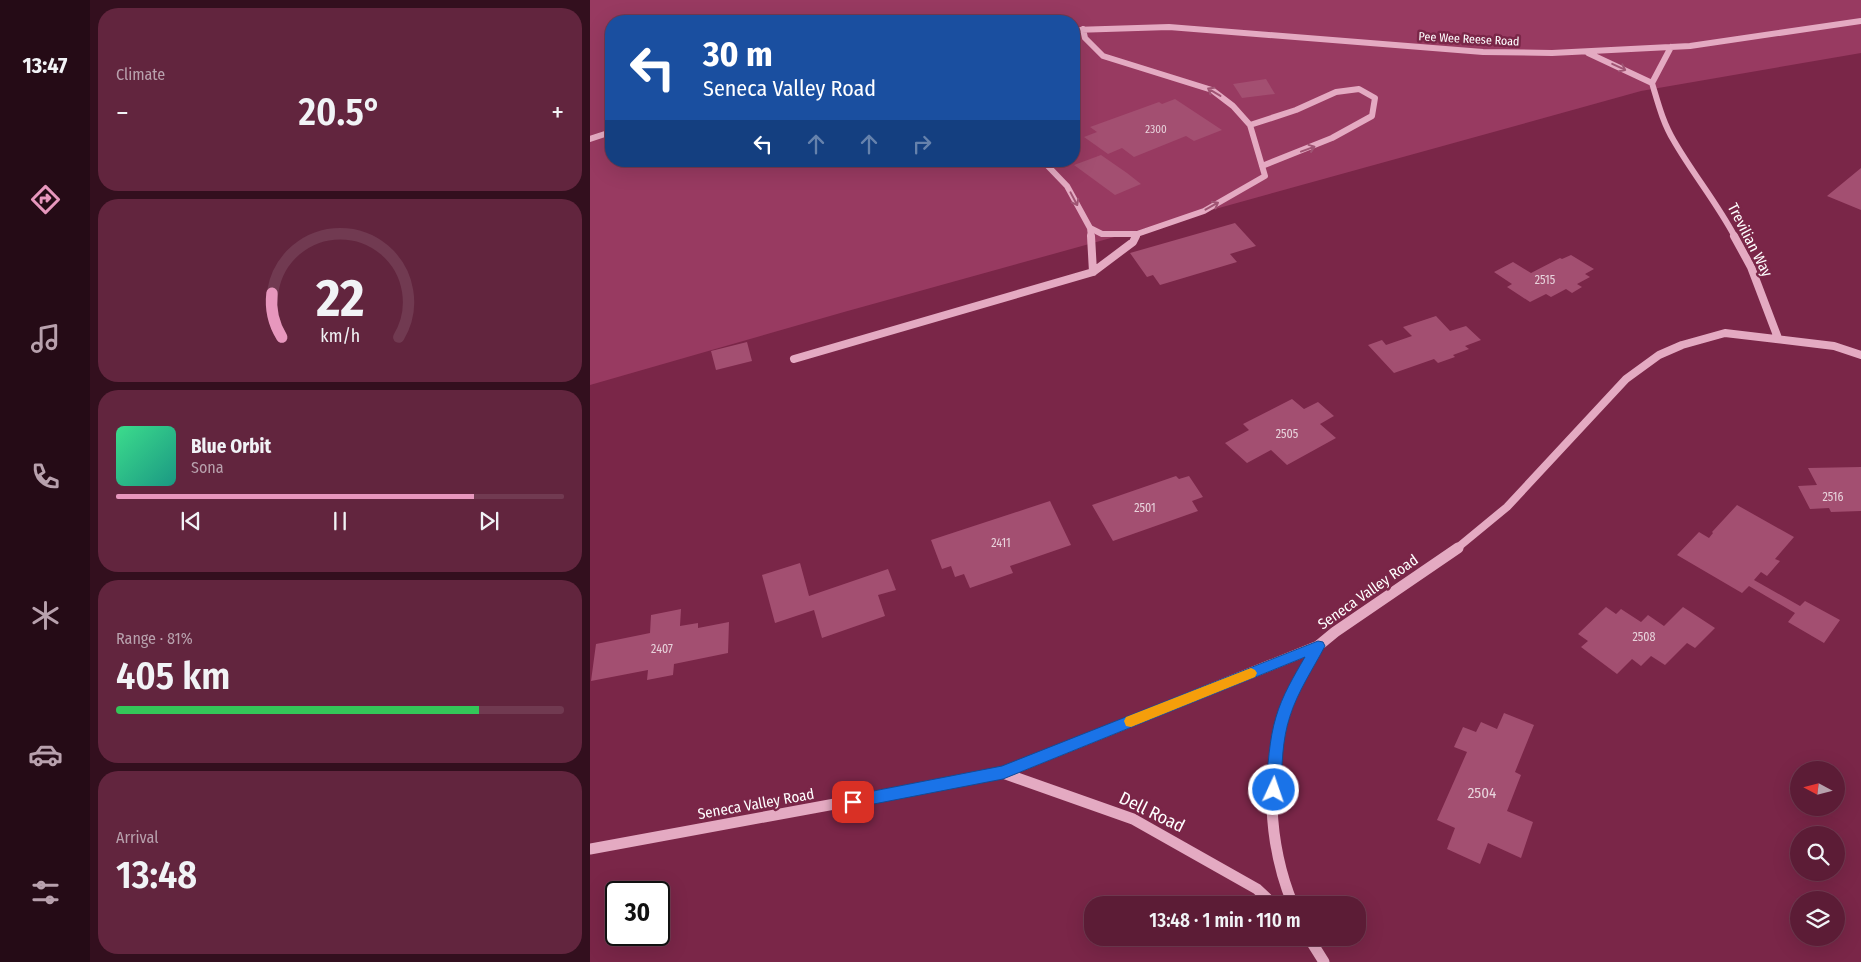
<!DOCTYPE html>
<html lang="en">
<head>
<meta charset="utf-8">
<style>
	body { margin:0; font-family:"Fira Sans Condensed",sans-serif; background:#62253e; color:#f1f3f6; height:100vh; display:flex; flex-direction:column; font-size:19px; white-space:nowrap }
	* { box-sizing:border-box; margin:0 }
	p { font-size:16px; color:#b8a1ad }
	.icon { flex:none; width:28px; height:28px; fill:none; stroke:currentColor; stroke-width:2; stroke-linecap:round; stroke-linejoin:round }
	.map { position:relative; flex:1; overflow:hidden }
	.panel { display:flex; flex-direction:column; gap:8px; padding:8px; background:#330f1e; width:500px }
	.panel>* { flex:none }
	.banner { position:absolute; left:15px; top:15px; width:475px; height:152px; border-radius:20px; box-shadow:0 5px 20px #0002,0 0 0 1px #713a51; background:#1a4fa0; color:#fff; overflow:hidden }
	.needle { width:32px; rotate:277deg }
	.controls { position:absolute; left:1200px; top:761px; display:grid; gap:10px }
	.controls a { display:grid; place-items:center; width:55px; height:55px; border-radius:50%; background:#5c1c36; box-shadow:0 5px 20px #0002,0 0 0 1px #713a51; font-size:25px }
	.speed { position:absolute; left:15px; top:881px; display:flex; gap:10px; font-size:25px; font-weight:700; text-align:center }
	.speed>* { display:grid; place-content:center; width:65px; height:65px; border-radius:50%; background:#5c1c36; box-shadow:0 5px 20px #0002,0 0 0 1px #713a51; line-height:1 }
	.speed .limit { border:2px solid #111; border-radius:8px; background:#fff; color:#111 }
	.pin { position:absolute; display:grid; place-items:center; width:42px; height:42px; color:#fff; margin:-21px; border-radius:10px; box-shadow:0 2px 8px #0006 }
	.me { position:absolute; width:55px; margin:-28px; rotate:3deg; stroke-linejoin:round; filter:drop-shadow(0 0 4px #0008) }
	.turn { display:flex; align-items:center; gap:18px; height:105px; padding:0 15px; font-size:22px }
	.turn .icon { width:65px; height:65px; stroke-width:2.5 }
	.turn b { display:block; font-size:35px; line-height:42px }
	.lanes { display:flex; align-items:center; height:48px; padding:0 15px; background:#0003; justify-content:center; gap:25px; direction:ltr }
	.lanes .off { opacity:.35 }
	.big { font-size:38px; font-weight:600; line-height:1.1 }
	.panel .widget { flex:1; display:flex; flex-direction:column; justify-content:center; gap:8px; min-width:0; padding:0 18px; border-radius:20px; background:#62253e }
	.panel .dial { align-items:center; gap:0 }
	.dial svg { height:130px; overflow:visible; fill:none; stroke:#713a51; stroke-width:7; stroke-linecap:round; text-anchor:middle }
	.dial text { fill:#f1f3f6; stroke:none }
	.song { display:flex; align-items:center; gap:15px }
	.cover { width:60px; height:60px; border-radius:8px; background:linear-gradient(135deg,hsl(150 70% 55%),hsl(170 70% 35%)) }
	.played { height:5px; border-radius:2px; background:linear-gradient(90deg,#e797bd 80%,#713a51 80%) }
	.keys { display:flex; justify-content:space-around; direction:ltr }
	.heat { display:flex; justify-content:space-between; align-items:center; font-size:28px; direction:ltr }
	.charge { height:8px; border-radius:4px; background:linear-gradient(90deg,#34c759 81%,#713a51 0) }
	.trip { position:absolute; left:494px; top:896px; width:282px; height:50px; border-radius:20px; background:#5c1c36; box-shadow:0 5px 20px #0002,0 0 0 1px #713a51; font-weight:600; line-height:50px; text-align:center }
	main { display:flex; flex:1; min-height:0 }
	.menu { display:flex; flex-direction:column; width:90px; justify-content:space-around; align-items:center; background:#250b16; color:#b8a1ad }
	.menu .icon { width:35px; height:35px }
	.menu .on { color:#e797bd }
	.menu b { font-size:22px; color:#f1f3f6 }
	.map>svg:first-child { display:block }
	.green { fill:#983a61; fill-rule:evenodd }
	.building { fill:#a34f71 }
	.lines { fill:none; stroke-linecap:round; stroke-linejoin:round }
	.minor-far2 { stroke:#e4aac2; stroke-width:6 }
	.minor-far1 { stroke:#e4aac2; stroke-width:8 }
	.minor { stroke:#e4aac2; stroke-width:11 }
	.oneway { stroke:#9f5473 }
	.route { fill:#1a73e8; stroke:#114b97 }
	.slow { fill:#f59e0b }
	.labels { text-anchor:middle; stroke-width:5; stroke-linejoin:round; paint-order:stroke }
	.far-number-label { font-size:11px; fill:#e8d3dc }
	.far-street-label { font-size:12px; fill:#fff; stroke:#7a2648 }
	.number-label { font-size:12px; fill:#e8d3dc }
	.street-label { font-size:15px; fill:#fff; stroke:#7a2648 }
	.near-number-label { font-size:15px; fill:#e8d3dc }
	.near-street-label { font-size:18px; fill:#fff; stroke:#7a2648 }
</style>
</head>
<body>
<main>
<nav class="menu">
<b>13:47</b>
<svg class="icon on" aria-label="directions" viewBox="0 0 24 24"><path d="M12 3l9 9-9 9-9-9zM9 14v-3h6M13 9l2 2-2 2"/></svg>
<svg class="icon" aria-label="music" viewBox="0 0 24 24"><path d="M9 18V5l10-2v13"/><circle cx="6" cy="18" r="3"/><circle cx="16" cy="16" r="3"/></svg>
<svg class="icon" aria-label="phone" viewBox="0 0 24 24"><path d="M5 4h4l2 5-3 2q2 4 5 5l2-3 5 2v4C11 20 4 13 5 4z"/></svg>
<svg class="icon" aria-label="climate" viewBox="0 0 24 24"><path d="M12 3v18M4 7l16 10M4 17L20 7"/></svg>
<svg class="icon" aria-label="car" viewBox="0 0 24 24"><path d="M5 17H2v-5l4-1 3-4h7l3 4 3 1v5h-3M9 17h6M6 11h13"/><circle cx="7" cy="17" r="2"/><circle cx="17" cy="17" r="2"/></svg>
<svg class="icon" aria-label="filters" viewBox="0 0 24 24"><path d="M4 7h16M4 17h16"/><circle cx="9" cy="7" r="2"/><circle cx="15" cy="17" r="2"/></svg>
</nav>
<section class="panel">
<div class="widget"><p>Climate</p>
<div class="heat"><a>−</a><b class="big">20.5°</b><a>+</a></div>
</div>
<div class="widget dial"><svg viewBox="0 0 100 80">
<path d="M14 69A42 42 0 1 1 86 69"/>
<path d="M14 69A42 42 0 0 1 8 42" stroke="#e797bd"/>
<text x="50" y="56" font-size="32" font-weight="700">22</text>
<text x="50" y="72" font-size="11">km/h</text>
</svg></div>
<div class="widget">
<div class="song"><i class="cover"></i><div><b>Blue Orbit</b><p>Sona</p></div></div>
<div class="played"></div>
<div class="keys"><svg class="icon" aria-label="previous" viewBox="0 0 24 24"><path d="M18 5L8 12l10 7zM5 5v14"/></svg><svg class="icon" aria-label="pause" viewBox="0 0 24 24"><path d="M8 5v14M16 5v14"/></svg><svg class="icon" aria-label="next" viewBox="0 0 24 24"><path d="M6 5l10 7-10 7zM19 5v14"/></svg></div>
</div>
<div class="widget"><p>Range · 81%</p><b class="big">405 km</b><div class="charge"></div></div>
<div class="widget"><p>Arrival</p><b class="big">13:48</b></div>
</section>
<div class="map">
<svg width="1271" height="962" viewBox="0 0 1271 962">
	<rect width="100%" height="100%" fill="#7a2648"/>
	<path class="green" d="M 0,0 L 1271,0 L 1271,53 L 1051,91 L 254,312 L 0,385 ZM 21,21 L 484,21 L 484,161 L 21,161 Z"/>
	<path class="building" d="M 676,79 L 685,94 L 652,98 L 643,84 Z
		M 585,99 L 632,130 L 604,141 L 596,136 L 544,157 L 532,148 L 518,154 L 494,137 L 507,132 L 500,127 L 569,102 L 572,104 Z
		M 511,155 L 537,173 L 551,184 L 525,195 L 484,165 Z
		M 1271,168 L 1271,210 L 1237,196 Z
		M 645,223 L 666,246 L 640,254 L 647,262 L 570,285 L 563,275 L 557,277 L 540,253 Z
		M 981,255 L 1004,269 L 995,274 L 1000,277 L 987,284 L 992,287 L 982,293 L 976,289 L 961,297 L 956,294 L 940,302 L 917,287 L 922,284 L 904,272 L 923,262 L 941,273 L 970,258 L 972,259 Z
		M 846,316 L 860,331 L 876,326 L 891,340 L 875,346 L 879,349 L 863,355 L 865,357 L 848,363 L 844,359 L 804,373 L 778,345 L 792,340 L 796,345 L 822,336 L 813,327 Z
		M 157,342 L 162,361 L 126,370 L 121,351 Z
		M 702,399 L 714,409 L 728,402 L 744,416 L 730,424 L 746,438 L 697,465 L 681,450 L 657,463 L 635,443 L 659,430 L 653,424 Z
		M 1271,467 L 1271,511 L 1241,512 L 1239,508 L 1220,509 L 1208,486 L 1227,485 L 1218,468 Z
		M 586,476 L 589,479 L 599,476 L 613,497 L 602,501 L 608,511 L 523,541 L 502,505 Z
		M 460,501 L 481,545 L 420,566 L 423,573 L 380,588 L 374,574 L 365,577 L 361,566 L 352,569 L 341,540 Z
		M 1147,505 L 1204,537 L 1185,559 L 1190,561 L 1177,576 L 1171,572 L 1164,580 L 1210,606 L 1215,601 L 1250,620 L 1234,643 L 1198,622 L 1205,613 L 1159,586 L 1152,593 L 1087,555 L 1109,532 L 1119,538 L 1123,533 L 1122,532 Z
		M 210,563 L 219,596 L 298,569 L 306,590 L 288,595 L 295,616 L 232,638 L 224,610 L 185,623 L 172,575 Z
		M 1016,607 L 1026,614 L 1031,609 L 1051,622 L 1058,615 L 1074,626 L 1093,607 L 1125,628 L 1105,648 L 1097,643 L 1075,665 L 1061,656 L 1051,666 L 1042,659 L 1027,674 L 991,647 L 998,641 L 988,634 Z
		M 91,609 L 90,626 L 108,623 L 108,628 L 139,622 L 138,653 L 84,664 L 83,675 L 57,680 L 58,670 L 1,681 L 6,644 L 60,633 L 61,615 Z
		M 914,713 L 944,725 L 925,772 L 931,775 L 917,811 L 943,822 L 931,858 L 898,843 L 890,864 L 857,849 L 865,828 L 847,820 L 877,752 L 864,747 L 873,727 L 886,732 L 891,722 L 907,729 Z"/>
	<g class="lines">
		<path class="minor-far2" d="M 484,30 L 579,27 L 893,52 L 962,53 L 1100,46 L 1271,21
			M 998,53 L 1062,83 C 1068,103 1073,123 1084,141 C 1103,174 1127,203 1145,237
			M 1062,83 L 1081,47
			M 660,125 L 706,110 L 746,92 L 769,89 L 785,98 L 782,116 L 742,138 L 672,166
			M 0,139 L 21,132
			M 453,161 L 477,186 L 500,228 L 512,234 L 547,234 L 614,211 L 675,176 L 660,125 L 643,106 L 622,90 L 513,56 L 495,38 L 493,29
			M 500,228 L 501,237
			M 546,237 L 547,234"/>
		<path class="minor-far1" d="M 501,236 L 503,272
			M 1144,236 L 1161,267 L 1188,338
			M 204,359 L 503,272 L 543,242 L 546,236
			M 866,549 L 917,507 L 1036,379 L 1069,355 L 1092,345 L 1135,333 L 1244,346 L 1271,355"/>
		<path class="minor" d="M 413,773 L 543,819 L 667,889 L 684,905
			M 0,849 L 413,773 L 728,646 L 745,632 L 868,548
			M 703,905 C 678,844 674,770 697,707 C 704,685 717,666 728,646
			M 719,938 L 734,962"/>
	</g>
	<defs><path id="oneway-shaft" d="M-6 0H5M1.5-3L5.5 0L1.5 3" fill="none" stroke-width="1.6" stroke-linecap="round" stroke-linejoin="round" transform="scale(1.25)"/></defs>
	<g class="oneway">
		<use href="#oneway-shaft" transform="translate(1029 67) rotate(25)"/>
		<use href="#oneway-shaft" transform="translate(624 92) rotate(-149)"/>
		<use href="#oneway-shaft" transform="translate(718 149) rotate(-20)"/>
		<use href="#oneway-shaft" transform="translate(484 199) rotate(62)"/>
		<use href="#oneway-shaft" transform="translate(622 206) rotate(-29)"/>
	</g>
	<path class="route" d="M 728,641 L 733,642 L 735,646 C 723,669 708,691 700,716 C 692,740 692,766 691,790 L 689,795 L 684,797 L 678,795 L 676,790 C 678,766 679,740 686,717 C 692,696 704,676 715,657 L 413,779 L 263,808 L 258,807 L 256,802 L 258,797 L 263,795 L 412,766 Z"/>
	<path class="slow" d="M 661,668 L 665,670 L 667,673 L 665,677 L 541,727 L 536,726 L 534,721 L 536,717 Z"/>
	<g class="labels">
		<g class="far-number-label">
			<text x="566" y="133">2300</text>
		</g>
		<g class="far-street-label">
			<text transform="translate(879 39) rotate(3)" y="4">Pee Wee Reese Road</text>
		</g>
		<g class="number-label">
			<text x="955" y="284">2515</text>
			<text x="697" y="438">2505</text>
			<text x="1243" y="501">2516</text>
			<text x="555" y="512">2501</text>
			<text x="411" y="547">2411</text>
			<text x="1054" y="641">2508</text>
			<text x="72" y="653">2407</text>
		</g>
		<g class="street-label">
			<text transform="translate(1160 240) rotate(63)" y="5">Trevilian Way</text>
			<text transform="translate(778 592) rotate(-35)" y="5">Seneca Valley Road</text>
			<text transform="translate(166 804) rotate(-10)" y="5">Seneca Valley Road</text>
		</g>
		<g class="near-number-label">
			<text x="892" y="798">2504</text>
		</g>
		<g class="near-street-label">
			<text transform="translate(562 812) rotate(26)" y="6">Dell Road</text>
		</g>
	</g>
</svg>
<div class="controls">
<a><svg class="needle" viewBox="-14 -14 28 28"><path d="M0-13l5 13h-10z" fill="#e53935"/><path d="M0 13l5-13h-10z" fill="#b8a1ad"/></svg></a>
<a><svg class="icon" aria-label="search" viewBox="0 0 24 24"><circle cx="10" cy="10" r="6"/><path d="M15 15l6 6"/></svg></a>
<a><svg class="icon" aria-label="layers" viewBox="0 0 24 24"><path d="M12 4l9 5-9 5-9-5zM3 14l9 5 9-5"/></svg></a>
</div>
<div class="speed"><div class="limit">30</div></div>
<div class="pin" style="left:263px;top:802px;background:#d93025"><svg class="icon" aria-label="arrive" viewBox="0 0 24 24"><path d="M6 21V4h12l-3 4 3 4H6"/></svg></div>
<svg class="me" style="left:684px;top:790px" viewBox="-20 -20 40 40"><circle r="17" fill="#1a73e8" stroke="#fff" stroke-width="3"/><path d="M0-11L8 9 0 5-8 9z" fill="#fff"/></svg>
<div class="trip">13:48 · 1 min · 110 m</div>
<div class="banner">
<div class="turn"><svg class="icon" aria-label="left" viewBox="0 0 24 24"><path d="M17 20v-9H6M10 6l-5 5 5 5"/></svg><div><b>30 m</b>Seneca Valley Road</div></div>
<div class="lanes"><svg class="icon" aria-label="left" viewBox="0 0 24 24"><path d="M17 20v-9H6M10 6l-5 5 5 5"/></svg><svg class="icon off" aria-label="ahead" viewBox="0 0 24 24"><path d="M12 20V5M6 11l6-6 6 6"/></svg><svg class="icon off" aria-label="ahead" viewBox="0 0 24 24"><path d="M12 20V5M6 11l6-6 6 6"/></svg><svg class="icon off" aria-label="right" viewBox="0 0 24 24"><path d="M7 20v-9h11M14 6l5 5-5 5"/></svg></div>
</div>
</div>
</main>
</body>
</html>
